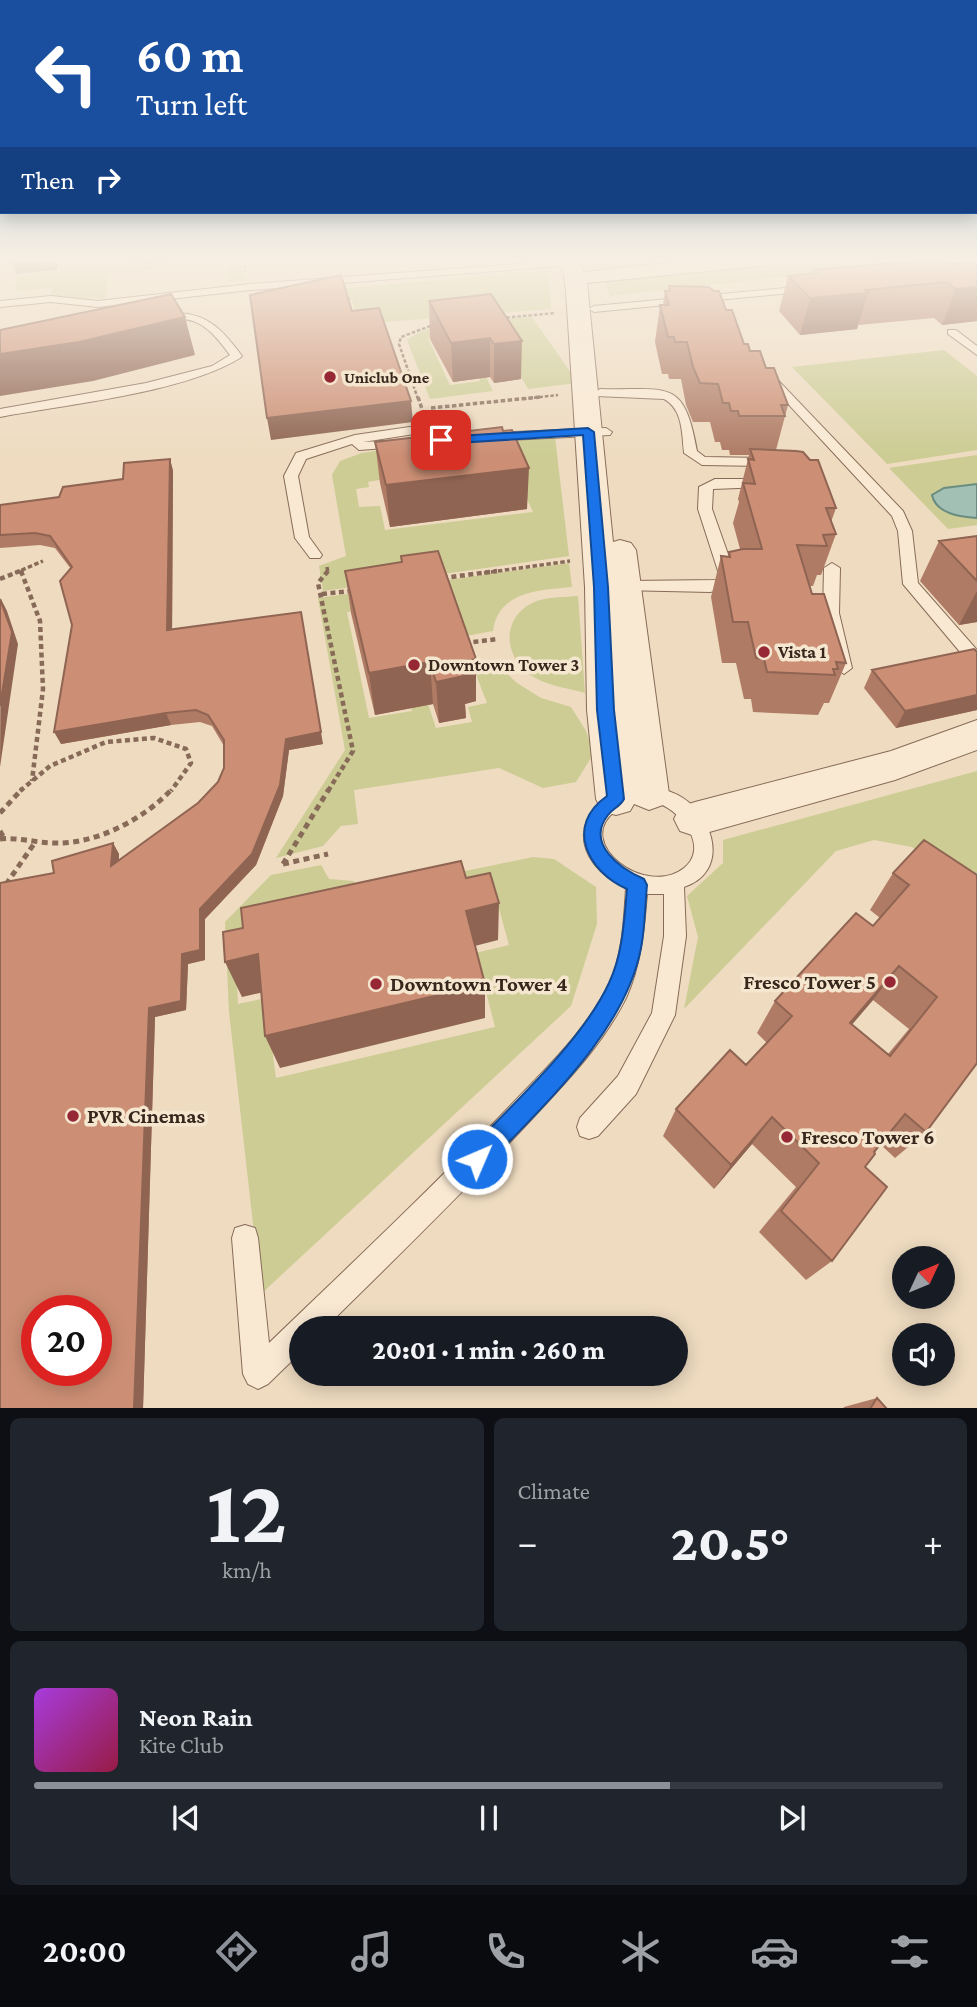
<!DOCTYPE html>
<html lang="en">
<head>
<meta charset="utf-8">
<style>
	body { margin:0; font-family:"Crimson Pro",serif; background:#20242c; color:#f1f3f6; height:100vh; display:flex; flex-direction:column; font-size:26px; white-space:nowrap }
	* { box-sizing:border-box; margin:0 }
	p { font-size:23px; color:#9ea1a6 }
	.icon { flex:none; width:38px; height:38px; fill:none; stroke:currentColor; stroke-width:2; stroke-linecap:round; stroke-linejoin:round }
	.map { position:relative; height:1408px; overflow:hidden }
	.side { display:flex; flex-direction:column; gap:10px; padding:10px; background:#0d0f14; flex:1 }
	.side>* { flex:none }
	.hud { position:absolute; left:0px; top:0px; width:978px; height:214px; box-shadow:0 4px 18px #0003; background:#1a4fa0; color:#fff; overflow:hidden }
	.needle { width:46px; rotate:46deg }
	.controls { position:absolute; left:892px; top:1246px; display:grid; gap:14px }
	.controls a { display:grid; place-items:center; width:63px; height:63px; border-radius:50%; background:#171b24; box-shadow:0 4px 18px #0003; font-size:35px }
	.speed { position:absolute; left:21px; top:1295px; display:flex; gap:14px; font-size:35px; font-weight:700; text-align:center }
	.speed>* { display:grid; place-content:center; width:91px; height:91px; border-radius:50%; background:#171b24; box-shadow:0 4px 18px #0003; line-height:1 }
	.speed .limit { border:10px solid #d22; background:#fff; color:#111 }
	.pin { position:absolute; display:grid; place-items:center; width:60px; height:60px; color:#fff; margin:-30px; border-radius:14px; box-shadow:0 4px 10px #0006 }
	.me { position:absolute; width:77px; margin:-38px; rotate:45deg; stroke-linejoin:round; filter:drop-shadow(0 0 5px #0008) }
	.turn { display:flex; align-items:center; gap:24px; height:147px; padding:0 21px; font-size:32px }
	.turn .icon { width:91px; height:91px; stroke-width:2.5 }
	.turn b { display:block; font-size:49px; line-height:60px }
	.then { display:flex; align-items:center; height:66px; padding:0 21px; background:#0003; gap:14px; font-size:26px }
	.big { font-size:52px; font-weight:800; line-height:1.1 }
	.side .card { flex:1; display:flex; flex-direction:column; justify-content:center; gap:10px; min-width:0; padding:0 24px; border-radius:10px; background:#20242c }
	.side .dial { align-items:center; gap:0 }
	.dial b { font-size:91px; line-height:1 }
	.song { display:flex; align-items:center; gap:21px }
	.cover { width:84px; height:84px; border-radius:10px; background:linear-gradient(135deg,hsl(280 70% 55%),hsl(340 70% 35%)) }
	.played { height:7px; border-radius:4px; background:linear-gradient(90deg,#8c9099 70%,#363941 70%) }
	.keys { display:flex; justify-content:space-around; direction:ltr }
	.heat { display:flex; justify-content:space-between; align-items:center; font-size:38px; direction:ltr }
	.side .tiles { flex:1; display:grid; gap:10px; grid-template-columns:1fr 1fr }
	.card:last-child { grid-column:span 2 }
	.trip { position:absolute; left:289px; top:1316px; width:399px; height:70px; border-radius:35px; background:#171b24; box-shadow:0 4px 18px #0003; font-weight:800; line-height:70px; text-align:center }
	.menu { display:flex; height:112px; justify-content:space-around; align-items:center; background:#090b0e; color:#9ea1a6 }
	.menu .icon { width:49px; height:49px }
	.menu .active { color:#8c9099 }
	.menu b { font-size:32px; color:#f1f3f6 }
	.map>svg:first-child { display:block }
	.green { fill:#cccc94 }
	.water { fill:#a3c0b4; stroke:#6a8d81; stroke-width:2 }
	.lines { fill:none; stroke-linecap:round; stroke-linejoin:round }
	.service-casing { stroke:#876b58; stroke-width:2 }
	.minor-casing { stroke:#876b58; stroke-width:2 }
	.path-far3 { stroke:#876b58; stroke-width:2.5; stroke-dasharray:3.5 2; stroke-linecap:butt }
	.path-far2 { stroke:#876b58; stroke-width:3.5; stroke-dasharray:4.5 2.5; stroke-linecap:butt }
	.path-far1 { stroke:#876b58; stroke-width:4.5; stroke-dasharray:5 3.5; stroke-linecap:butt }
	.path { stroke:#876b58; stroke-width:5; stroke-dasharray:6 4.5; stroke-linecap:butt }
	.service { fill:#f9e9d3; fill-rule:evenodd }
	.minor { fill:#f9e9d3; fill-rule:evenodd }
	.wall { fill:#af7b65; fill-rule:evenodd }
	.shaded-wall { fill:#8f6452 }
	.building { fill:#cc8f75; stroke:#8f6452; stroke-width:2; fill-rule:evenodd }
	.route { fill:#1a73e8; stroke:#114b97; stroke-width:2 }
	.poi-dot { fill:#962835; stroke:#f5e6cf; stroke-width:2.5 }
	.labels { text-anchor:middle; stroke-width:7; stroke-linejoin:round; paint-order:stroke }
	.far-poi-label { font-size:16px; font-weight:bold; fill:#36261c; stroke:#f5e6cf; text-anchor:start }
	.poi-label { font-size:18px; font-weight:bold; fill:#36261c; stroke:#f5e6cf; text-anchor:start }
	.near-poi-label { font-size:21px; font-weight:bold; fill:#36261c; stroke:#f5e6cf; text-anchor:start }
</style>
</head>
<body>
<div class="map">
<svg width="977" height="1409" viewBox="0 0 977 1409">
	<rect width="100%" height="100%" fill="#eedbc0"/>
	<path class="green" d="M 103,259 L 175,259 L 154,261 L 153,270 L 108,274 L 105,299 L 51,296 L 52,288 L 15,291 L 17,276 L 64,271 L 65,263 Z
		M 187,259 L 240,259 L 246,280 L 229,282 L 227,264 L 188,268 Z
		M 611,259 L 708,259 L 604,271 L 593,261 Z
		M 820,259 L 944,259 L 610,296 L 604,281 Z
		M 548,270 L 551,309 L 358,324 L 352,300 L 258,309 L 259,296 Z
		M 532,317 L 578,383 L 528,389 L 493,328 L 428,338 L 450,385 L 480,381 L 479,376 L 485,375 L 493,391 L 430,399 L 407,340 C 435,318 497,320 532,317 Z
		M 944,350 L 977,376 L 977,450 L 887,464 L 792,367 Z
		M 555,437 L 569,556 L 323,591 L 319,566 L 346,556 L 332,475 L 340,461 L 362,453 L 388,449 L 397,477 L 368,482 L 369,487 L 356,489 L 359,507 L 380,506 L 385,530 L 533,512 L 523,490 L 450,447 Z
		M 977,455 L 977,525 L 948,529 L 889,468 Z
		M 569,563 L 572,587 C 540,590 498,591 493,631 L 460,637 L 383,606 L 347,612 L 369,718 L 412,711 L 407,695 L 424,692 L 436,728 L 472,722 L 468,707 L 487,703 L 472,664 L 493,660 L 517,683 L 541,698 L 571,707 L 586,731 L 594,753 L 576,782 L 543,788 L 499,768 L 354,790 L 358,824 L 341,826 L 323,846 L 276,858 L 345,750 L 318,598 Z
		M 578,596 L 585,693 C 568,688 542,685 528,673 C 500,651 504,611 540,600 C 551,597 566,597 578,596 Z
		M 977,771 L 977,892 L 912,847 L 874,840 L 836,851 L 684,1009 L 698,937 L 687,896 L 723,863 L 723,840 Z
		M 533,857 L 554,859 L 596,887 L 597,924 L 571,1006 L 261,1294 L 229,1012 L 225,922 L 271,875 L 321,865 L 329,879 L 354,881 L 363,916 L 236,964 L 238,1004 L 304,990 L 268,1020 L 276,1078 L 495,1027 L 481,972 L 446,960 L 509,945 L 498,905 L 441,876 Z"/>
	<path class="water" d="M 977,484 L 977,518 C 961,517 936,514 932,495 L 944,488 Z"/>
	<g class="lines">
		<defs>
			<path id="service" d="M 570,260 L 575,263 L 573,265 L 250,290 L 98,307 L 51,302 L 0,307 L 0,301 L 51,296 L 98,301 L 250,284 Z
				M 807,286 L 812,289 L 811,291 L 594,312 L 589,309 L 594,306 Z
				M 178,313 C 209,314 224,332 242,356 L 240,358 C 183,393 68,404 0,417 L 0,409 L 146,383 L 212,366 L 230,355 C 217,338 204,319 180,319 C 172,320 166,323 159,318 Z
				M 948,330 L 956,330 L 977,346 L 977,355 L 948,334 Z
				M 765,375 L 773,375 L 903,511 L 912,531 L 918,583 L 977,650 L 977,667 L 971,665 L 903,584 L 898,531 L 892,516 L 765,379 Z
				M 600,389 C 667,391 684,376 697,451 L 705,457 L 771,458 L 778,462 L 771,466 L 702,465 L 684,453 C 682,434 683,409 664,399 L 596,396 L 594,393 Z
				M 430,424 L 446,437 L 446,443 L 436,443 L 427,432 L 363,442 L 405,440 L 406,443 L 400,447 L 359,450 L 352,444 L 306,459 L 298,476 L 309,537 L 322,555 L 320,558 L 310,558 L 295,538 L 284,476 L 296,453 L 355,435 Z
				M 606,428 L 612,432 L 610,435 L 490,441 L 484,437 L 490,433 Z
				M 715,479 L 763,479 L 770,483 L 763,487 L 713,489 L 712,509 L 735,574 L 730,588 L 710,592 L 621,590 L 618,586 L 626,581 L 718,580 L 719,574 L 698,509 L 699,487 Z
				M 832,563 L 840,568 L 839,613 L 852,668 L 844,674 L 836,668 L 823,613 L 824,568 Z
				M 631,786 C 650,786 667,788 683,798 C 715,819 729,872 684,887 L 686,936 L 675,1015 L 636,1094 L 598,1136 L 589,1139 L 580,1136 L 577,1127 L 580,1118 L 618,1076 L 652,1013 L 664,936 L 664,894 L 647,894 C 644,929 641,965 626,998 C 602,1046 564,1084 528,1123 C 462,1194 393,1261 325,1328 L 301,1328 L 301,1352 L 268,1384 L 258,1389 L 248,1384 L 243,1374 L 232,1238 L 235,1228 L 245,1225 L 255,1228 L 258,1238 L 269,1343 C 350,1265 433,1187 511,1105 C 546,1068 588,1029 610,982 C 623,953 624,919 626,888 C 569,861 569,807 631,786 ZM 633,802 C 642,802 652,801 660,804 C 683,813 709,848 684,868 C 646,898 574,844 614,812 C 620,808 627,805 633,802 Z"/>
			<path id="minor" d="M 556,259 L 577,259 L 584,272 L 705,259 L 779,259 L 769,265 L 587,283 L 613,542 L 620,540 L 631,543 L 636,550 L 669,794 L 663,805 L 649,810 L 634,804 L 630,811 L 616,815 L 602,811 L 596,799 L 587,710 L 585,587 L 566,291 L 563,270 Z
				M 977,720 L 977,750 L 895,780 L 695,836 L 680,831 L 674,819 L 680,807 L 695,802 L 891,751 Z"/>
		</defs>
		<use href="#service" class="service-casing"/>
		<use href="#minor" class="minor-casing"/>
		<path class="path-far3" d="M 123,259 L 143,263 L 191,259
			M 243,259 L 246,272
			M 501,318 L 555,313
			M 418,399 L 399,344 L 401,337 L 433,325
			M 523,399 L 558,395"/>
		<path class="path-far2" d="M 418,397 L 423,412
			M 431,408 L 540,397
			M 327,567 L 328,573
			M 21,570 L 22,573
			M 15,573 L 43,561
			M 484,573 L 570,561"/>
		<path class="path-far1" d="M 21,571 L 40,621 L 43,689 L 32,781
			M 328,571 L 318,583 L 353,751 L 328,791
			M 443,578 L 497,571
			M 0,579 L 20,571
			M 322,594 L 351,591
			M 465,643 L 498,639
			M 20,791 L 50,766 L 106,742 L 154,738 L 186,749 L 191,763 L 171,791"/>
		<path class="path" d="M 0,813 L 22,789
			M 0,831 L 4,838
			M 0,839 C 19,837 36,843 55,843 C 97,844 144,819 172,789
			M 283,864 L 329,789
			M 283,864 L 328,854
			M 0,893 L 36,841"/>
		<use href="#service" class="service"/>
		<use href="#minor" class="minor"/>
	</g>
	<path class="wall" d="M 977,261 L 977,321 L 942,325 L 934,318 L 858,325 L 857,329 L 800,335 L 779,311 L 788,276 L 812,274 L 813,270 L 951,264 Z
		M 669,286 L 726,310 L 744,344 L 766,368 L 788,405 L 776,450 L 836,508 L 831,522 L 836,534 L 821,575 L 817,575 L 813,586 L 810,586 L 812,594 L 846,663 L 829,703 L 824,703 L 818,715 L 753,712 L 751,699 L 744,699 L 736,663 L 722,663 L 711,597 L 721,556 L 728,557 L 729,552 L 740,549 L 733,523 L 739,502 L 738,499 L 749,455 L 730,455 L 729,450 L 722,450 L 720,442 L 715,442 L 710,422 L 693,422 L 686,405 L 681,379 L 669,379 L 668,374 L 662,374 L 655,342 L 660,305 L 663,305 L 665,291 L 668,291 Z
		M 491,294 L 521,379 L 494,383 L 490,377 L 453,382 L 430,339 L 429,301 Z
		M 375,442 L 527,509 L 390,527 L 380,483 Z
		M 170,459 L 173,471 L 172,630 L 323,744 L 289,750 L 283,796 L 256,865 L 205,919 L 205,960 L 188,964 L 186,1010 L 155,1017 L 143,1409 L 0,1409 L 54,873 L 113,843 L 119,854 L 119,861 L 198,803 L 218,782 L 224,768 L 224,746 L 212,726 L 200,722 L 171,725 L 61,744 L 72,625 L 71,569 L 55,548 L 40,545 L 0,548 L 0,505 L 59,497 L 123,479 Z
		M 977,536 L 977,622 L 959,625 L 920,581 L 939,541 Z
		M 401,556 L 476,701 L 465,704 L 466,718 L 439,723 L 433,704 L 375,715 L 351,613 L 345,571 L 401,562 Z
		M 977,652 L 977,710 L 896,728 L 864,688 L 872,670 Z
		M 893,873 L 977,875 L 926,1132 L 895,1158 L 880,1144 L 874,1152 L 865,1167 L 832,1261 L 806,1280 L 759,1232 L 796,1187 L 752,1144 L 714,1189 L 663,1136 L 676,1109 L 746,1065 L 767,1043 L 757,1033 L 775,1001 L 873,926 L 880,918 L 870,910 ZM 873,1000 L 909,1029 L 888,1054 L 852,1024 Z
		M 877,1398 L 887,1409 L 843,1409 L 844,1407 Z"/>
	<path class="shaded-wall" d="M 10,259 L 66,259 L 58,260 L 57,270 L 16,274 Z
		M 977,287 L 977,321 L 942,325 L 956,289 Z
		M 868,293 L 857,329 L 800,335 L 810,298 Z
		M 185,317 L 195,355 L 93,381 L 0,396 L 0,354 Z
		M 490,338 L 490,377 L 453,382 L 451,343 Z
		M 522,341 L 521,379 L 494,383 L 494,344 Z
		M 411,401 L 413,422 L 271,440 L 267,418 Z
		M 170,459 L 173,471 L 172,642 L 167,630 Z
		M 529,468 L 527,509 L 390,527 L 386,485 Z
		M 977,591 L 977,622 L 959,625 Z
		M 1,599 L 7,611 L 18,644 L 0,767 Z
		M 303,624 L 323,744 L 289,750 L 283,796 L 256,865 L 205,919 L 205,960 L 188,964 L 186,1010 L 155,1017 L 143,1409 L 134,1409 L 149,1008 L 182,954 L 200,909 L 286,739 Z
		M 476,659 L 476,701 L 465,704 L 466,718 L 439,723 L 436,682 L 460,662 Z
		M 430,662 L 433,704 L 375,715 L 369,673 Z
		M 977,695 L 977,710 L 896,728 L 905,711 Z
		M 166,713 L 171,725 L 61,744 L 54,732 Z
		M 113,843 L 119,854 L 118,877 L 111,866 Z
		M 499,903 L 498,940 L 467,948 L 466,911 Z
		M 258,954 L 273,990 L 242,997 L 225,962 Z
		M 899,966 L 873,1000 L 827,1054 L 850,1023 Z
		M 485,984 L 485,1018 L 280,1068 L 265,1036 Z
		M 772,1117 L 752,1144 L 714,1189 L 731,1165 Z"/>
	<path class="building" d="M 939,259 L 945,259 L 951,264 L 977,261 L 977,287 L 956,289 L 947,282 L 865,290 L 868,293 L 810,298 L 788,276 L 817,273 L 813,270 Z
		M 341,275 L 352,311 L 379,308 L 411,401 L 267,418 L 250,295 Z
		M 669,286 L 709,287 L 714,291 L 719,291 L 726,310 L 732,310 L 744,344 L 748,344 L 750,351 L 760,351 L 766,368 L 774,368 L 788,405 L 781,405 L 785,416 L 739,416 L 738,411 L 731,411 L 729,403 L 723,403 L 718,384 L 700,383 L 693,367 L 687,342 L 675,342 L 674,337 L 668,337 L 660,305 L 669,305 L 665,291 L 670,291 Z
		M 171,294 L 185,317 L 79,342 L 0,354 L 0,330 Z
		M 491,294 L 522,341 L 494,344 L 490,338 L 451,343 L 429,301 Z
		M 502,427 L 503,431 L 512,430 L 529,468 L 386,485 L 375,442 Z
		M 750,449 L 796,451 L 803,452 L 810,460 L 818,460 L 836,508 L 826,508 L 836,534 L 823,535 L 827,546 L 797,545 L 812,594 L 824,594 L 846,663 L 836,662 L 838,669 L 833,669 L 835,675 L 767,672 L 764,659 L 756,658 L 748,622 L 733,622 L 721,556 L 730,557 L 729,552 L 743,549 L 762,549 L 743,483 L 755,484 L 748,459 L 754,460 Z
		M 170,459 L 167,630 L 301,612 L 321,732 L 286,739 L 280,785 L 252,854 L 200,909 L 200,950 L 182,954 L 181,1001 L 149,1008 L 134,1409 L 0,1409 L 0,883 L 54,873 L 52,861 L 113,843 L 111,866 L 198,803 L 218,782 L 224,768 L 224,740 L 208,715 L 196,710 L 166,713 L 54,732 L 72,625 L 60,581 L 72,567 L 50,536 L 35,533 L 0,535 L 0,505 L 59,497 L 63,487 L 123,479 L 124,463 ZM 37,1311 L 96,1311 L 96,1370 L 37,1370 Z
		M 977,536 L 977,581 L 939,541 Z
		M 438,551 L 476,659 L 460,662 L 464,676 L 436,682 L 430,662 L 369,673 L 345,571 L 402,562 L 401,556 Z
		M 0,599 L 12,632 L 0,706 Z
		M 974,649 L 977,652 L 977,695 L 905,711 L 872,670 Z
		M 924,840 L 977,875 L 977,1063 L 926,1132 L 905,1114 L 874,1152 L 875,1154 L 865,1167 L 887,1187 L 832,1261 L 781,1211 L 819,1163 L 772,1117 L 731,1165 L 676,1109 L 730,1050 L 746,1065 L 792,1016 L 775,1001 L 856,913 L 873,926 L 909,885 L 893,873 ZM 899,966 L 937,997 L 890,1056 L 850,1023 Z
		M 461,861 L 466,878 L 490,873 L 499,903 L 466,911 L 485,984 L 265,1036 L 258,954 L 225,962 L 223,932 L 243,928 L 241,908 Z
		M 877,1398 L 887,1409 L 870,1409 Z"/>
	<linearGradient id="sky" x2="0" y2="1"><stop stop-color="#8cb9d3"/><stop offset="0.57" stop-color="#f7efe3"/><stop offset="1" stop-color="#f7efe3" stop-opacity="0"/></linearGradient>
	<rect width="977" height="456" fill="url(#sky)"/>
	<path class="route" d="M 588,428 L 594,432 L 608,587 L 614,710 L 624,799 C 620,807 613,808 608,815 C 585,844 621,869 644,879 L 647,885 C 645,906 645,928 641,948 C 625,1033 541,1107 485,1167 L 477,1170 L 468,1167 L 465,1159 L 468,1151 C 512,1105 583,1040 609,983 C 623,953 624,921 627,889 C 588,872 564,826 607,796 L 597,710 L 594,587 L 583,435 L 441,444 L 435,440 L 441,437 Z"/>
	<g class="poi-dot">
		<circle cx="330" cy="377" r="7"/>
		<circle cx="764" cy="652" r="7"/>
		<circle cx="414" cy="665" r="7"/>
		<circle cx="890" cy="982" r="7"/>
		<circle cx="376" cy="984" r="7"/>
		<circle cx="73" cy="1116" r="7"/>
		<circle cx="787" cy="1137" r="7"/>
	</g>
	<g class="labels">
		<g class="far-poi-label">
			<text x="344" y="383">Uniclub One</text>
		</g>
		<g class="poi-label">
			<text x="778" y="658">Vista 1</text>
			<text x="428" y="671">Downtown Tower 3</text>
		</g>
		<g class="near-poi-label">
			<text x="876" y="989" text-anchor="end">Fresco Tower 5</text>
			<text x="390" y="991">Downtown Tower 4</text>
			<text x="87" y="1123">PVR Cinemas</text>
			<text x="801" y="1144">Fresco Tower 6</text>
		</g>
	</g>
</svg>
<div class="controls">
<a><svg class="needle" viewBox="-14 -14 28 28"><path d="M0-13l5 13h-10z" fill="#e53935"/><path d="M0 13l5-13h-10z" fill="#9ea1a6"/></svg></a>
<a><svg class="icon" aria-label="sound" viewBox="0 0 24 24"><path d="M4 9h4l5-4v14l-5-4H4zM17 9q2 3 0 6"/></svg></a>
</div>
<div class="speed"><div class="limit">20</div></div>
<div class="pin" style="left:441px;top:440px;background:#d93025"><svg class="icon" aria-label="arrive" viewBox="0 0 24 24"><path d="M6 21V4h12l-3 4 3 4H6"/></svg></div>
<svg class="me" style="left:477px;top:1159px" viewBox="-20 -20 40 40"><circle r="17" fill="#1a73e8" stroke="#fff" stroke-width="3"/><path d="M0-11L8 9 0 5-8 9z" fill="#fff"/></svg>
<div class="trip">20:01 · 1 min · 260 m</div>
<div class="hud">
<div class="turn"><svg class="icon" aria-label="left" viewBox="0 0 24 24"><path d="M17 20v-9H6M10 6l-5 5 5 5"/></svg><div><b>60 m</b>Turn left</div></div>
<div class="then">Then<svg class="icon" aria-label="right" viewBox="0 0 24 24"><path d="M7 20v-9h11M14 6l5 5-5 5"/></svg></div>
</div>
</div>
<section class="side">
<div class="tiles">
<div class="card dial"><b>12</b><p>km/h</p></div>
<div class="card"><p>Climate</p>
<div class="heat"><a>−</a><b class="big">20.5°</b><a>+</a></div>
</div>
<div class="card">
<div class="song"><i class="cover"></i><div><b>Neon Rain</b><p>Kite Club</p></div></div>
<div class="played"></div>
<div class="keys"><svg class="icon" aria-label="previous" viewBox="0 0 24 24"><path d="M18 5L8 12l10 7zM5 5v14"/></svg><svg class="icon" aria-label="pause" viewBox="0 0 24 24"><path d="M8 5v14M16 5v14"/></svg><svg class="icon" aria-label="next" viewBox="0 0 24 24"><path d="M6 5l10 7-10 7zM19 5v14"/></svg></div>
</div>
</div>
</section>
<nav class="menu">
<b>20:00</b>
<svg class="icon active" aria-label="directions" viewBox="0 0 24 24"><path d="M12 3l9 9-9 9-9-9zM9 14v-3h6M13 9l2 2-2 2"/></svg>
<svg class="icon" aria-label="music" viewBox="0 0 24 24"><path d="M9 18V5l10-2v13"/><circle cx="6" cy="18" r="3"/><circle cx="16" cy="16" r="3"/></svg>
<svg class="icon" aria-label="phone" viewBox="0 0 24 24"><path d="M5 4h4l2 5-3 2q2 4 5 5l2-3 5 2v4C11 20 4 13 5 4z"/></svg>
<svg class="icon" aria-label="climate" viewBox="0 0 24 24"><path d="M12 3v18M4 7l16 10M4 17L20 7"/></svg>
<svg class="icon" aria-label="car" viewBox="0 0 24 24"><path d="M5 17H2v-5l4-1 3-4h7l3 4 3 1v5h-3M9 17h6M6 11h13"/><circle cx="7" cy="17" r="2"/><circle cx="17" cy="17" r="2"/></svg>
<svg class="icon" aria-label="filters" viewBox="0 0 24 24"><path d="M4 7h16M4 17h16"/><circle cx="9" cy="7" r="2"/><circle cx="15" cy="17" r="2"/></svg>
</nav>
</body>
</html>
